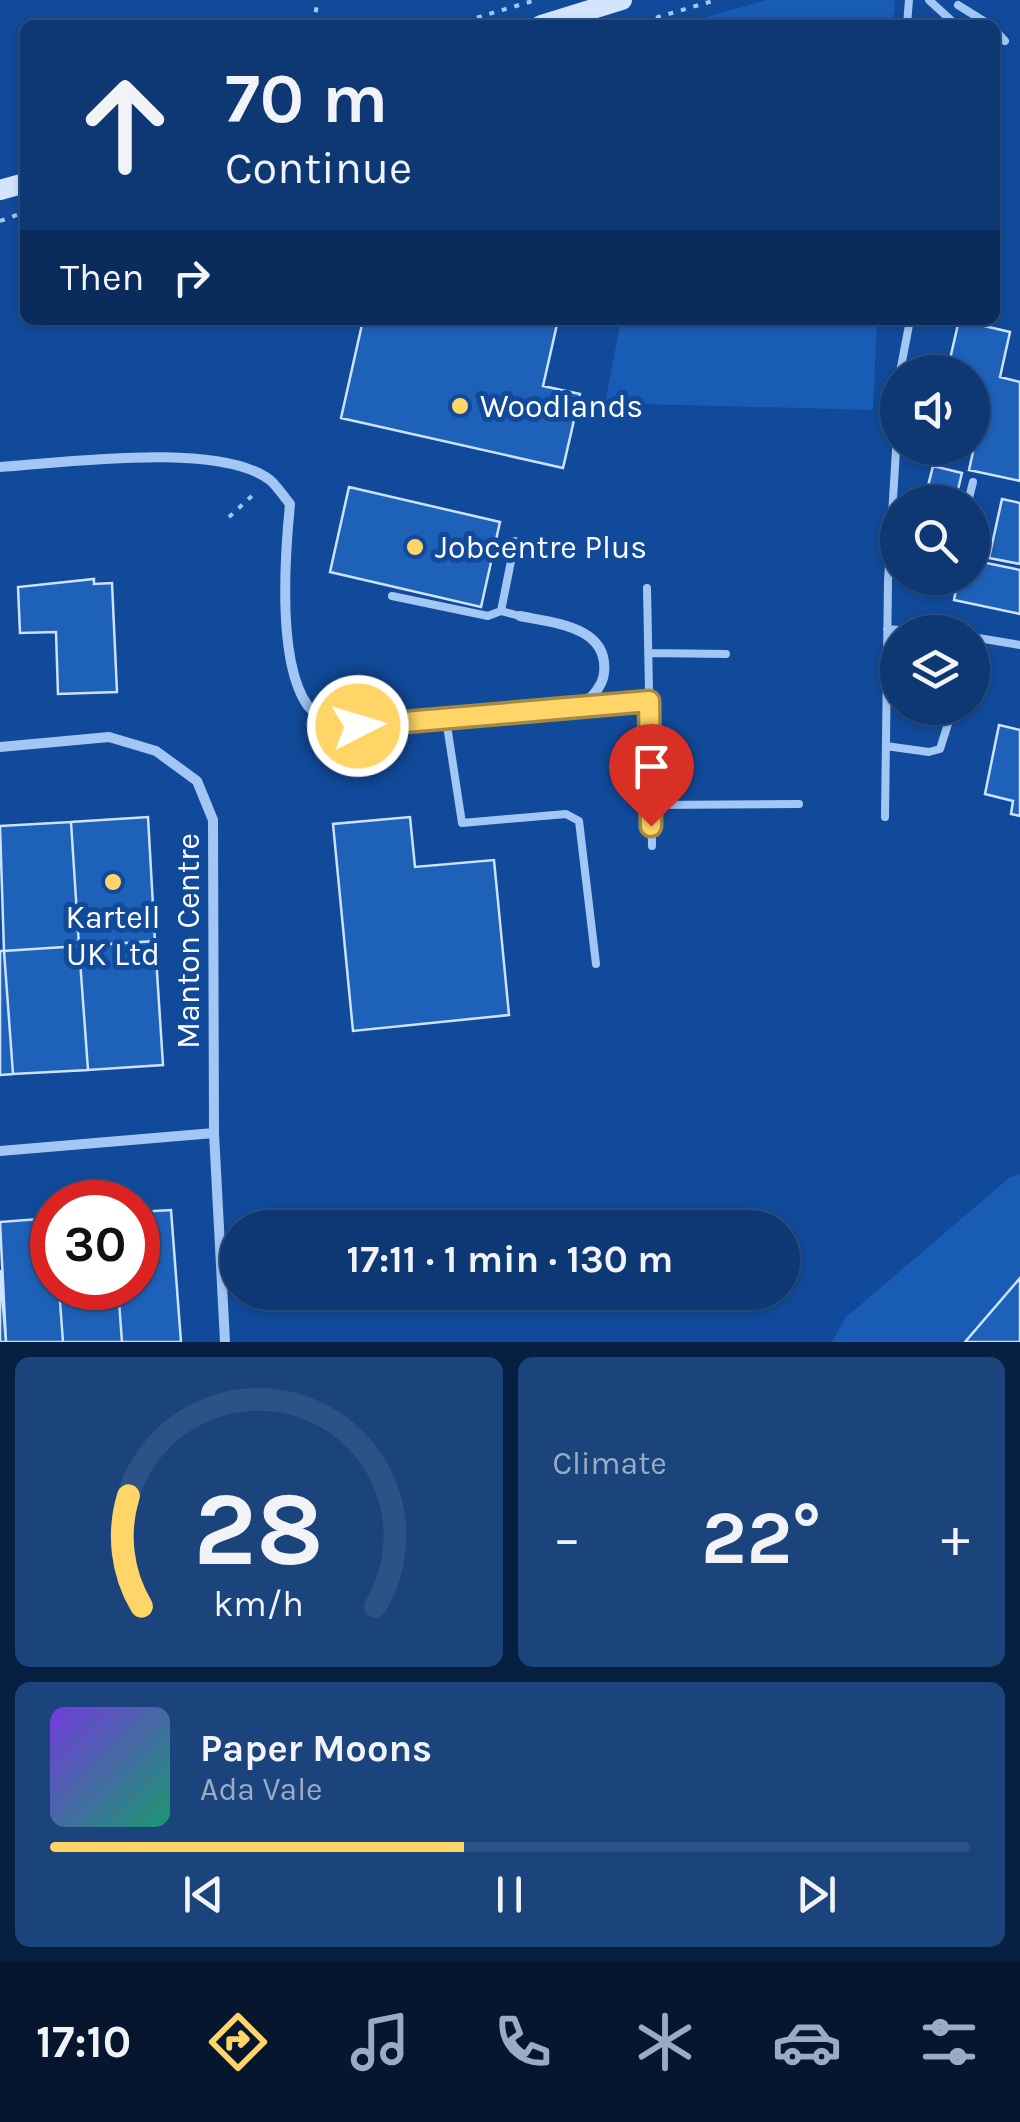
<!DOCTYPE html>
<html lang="en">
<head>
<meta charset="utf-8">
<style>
	body { margin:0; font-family:Karla,sans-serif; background:#1b437c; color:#f1f3f6; height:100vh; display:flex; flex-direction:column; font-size:38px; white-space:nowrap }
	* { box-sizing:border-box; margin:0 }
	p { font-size:32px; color:#9aacc5 }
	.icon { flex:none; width:55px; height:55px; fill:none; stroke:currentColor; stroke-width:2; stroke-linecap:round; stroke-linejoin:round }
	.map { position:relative; height:1342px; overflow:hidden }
	.details { display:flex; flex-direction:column; gap:15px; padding:15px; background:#071f40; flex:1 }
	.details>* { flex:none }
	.top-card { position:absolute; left:20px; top:20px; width:980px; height:305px; border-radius:15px; box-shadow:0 2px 8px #0004,0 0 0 2px #2d5286; background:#0d3874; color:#f1f3f6; overflow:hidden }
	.buttons { position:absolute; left:880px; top:355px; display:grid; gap:20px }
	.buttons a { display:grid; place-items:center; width:110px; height:110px; border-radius:50%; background:#0d3874; box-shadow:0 2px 8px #0004,0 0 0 2px #2d5286; font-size:50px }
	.speed { position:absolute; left:30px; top:1180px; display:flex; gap:20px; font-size:50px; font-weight:700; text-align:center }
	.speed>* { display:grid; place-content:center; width:130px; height:130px; border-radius:50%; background:#0d3874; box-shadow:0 2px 8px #0004,0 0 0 2px #2d5286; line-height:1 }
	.speed .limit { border:15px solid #d22; background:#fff; color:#111 }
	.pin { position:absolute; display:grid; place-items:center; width:85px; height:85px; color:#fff; margin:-102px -42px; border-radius:50% 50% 50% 0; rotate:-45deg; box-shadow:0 0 10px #0007 }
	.pin .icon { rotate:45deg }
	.me { position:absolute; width:110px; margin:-55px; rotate:85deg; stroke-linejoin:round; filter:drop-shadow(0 0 8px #0008) }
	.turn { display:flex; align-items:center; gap:35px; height:210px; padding:0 40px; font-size:45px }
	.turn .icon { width:130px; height:130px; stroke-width:2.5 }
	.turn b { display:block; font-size:70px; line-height:85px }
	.then { display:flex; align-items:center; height:95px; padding:0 40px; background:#0003; gap:20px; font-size:38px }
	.big { font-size:75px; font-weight:700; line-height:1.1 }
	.details .tile { flex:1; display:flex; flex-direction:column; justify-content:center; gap:15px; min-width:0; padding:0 35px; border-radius:15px; background:#1b437c }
	.details .dial { align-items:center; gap:0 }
	.dial svg { height:260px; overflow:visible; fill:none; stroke:#2d5286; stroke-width:7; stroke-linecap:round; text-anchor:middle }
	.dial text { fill:#f1f3f6; stroke:none }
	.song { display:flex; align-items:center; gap:30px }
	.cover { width:120px; height:120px; border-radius:15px; background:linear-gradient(135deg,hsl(260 70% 55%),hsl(160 70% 35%)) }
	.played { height:10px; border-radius:5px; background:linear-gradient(90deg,#ffd567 45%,#2d5286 45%) }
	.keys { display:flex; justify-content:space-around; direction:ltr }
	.heat { display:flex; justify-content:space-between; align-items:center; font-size:55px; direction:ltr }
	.details .tiles { flex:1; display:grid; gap:15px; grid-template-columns:1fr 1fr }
	.tile:last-child { grid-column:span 2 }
	.trip { position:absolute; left:220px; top:1210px; width:580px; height:100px; border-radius:50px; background:#0d3874; box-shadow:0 2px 8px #0004,0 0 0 2px #2d5286; font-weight:700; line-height:100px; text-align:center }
	.tabs { display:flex; height:160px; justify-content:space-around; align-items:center; background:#05162e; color:#9aacc5 }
	.tabs .icon { width:70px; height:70px }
	.tabs .current { color:#ffd567 }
	.tabs b { font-size:45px; color:#f1f3f6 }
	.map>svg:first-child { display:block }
	.green { fill:#185cb5 }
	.building { fill:#1e61b9; stroke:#cce2fe; stroke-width:2.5 }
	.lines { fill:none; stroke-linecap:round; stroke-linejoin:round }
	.path { stroke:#a3c7f4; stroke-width:4; stroke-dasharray:5 8; stroke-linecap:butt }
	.lane { stroke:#a3c7f4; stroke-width:8 }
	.street { stroke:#a3c7f4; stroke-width:10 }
	.secondary { stroke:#d3e5fd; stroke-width:20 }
	.route-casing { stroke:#a68a43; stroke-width:25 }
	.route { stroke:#ffd567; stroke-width:18 }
	.poi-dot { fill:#ffd567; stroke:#114a9a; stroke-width:4 }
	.labels { text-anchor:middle; stroke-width:10; stroke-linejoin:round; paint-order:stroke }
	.poi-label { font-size:32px; fill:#fff; stroke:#114a9a; text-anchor:start }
	.street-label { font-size:32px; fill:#fff; stroke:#114a9a }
</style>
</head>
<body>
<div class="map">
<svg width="1020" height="1342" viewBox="0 0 1020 1342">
	<rect width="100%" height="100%" fill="#114a9a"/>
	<path class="green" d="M 767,0 L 895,0 L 893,25 L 679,25 Z
		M 621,320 L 877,320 L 873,410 L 605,403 Z
		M 1020,1174 L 1020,1342 L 832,1342 L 845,1318 L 1009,1178 Z"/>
	<path class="building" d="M 363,320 L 558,320 L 543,386 L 580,394 L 563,468 L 341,418 Z
		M 959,320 L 1010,332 L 1000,377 L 1020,382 L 1020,481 L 969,470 L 980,420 L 972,418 L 972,403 L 983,406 L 984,400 L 972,398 L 972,372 L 947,372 Z
		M 933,466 L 962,473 L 955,502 L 924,502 Z
		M 349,487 L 500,522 L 481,607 L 330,572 Z
		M 1002,499 L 1020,503 L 1020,564 L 989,558 Z
		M 972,560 L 1020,570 L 1020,614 L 954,600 L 957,585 L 936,581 L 972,578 Z
		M 94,579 L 94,584 L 112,583 L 117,692 L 58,694 L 56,632 L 20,633 L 18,587 Z
		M 999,725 L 1020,730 L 1020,816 L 1011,814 L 1013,801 L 985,794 Z
		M 148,817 L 155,941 L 79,946 L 71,822 Z
		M 410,817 L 415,867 L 494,860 L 509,1015 L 353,1031 L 333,824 Z
		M 71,822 L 79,946 L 4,951 L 0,826 Z
		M 155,941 L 163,1065 L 88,1070 L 79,946 Z
		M 79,946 L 88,1070 L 13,1074 L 4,951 Z
		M 0,951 L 4,951 L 13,1074 L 0,1075 Z
		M 171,1210 L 181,1342 L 122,1342 L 118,1288 L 138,1288 L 138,1212 Z
		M 52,1218 L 52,1288 L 59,1288 L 63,1342 L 6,1342 L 0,1222 Z
		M 0,1270 L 6,1342 L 0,1342 Z
		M 1020,1278 L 1020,1342 L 965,1342 Z
		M 59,1288 L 118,1288 L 122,1342 L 63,1342 Z"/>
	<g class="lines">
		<path class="path" d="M 313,25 L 318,0
			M 452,25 L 536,0
			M 631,25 L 716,0
			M 0,221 L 25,212
			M 229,517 L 255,493"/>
		<path class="lane" d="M 929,0 L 955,24
			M 958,5 L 990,25
			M 907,25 L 909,0
			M 995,30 L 1005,41
			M 900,372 L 910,320
			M 968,502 L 973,482
			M 647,588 L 652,846
			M 392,596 L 488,616 L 501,611 L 520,616
			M 501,611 L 515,541
			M 887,629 L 923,632
			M 972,637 L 1020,645
			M 649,653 L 726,654
			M 583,704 L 649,701
			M 446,719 L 462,823 L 566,814 L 579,821 L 596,964
			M 886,746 L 929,752 L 940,749 L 953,708
			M 651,805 L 799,804
			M 885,817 L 888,581 L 898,417"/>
		<path class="street" d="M 0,467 C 63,463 219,441 270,480 C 277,486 284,497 290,504 C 285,555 277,663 308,706 C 318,719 340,725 356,726 C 385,727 564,714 583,703 C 593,698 603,684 604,673 C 609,626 553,623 520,616
			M 0,747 L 109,737 L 156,751 L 197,781 L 213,820 L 214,1133
			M 0,1151 L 214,1133 L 225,1342"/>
		<path class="secondary" d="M 541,25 L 622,0
			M 0,190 L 25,183"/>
	</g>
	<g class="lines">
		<defs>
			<path id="route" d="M 358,726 L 649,701 L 651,826"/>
		</defs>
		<use href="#route" class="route-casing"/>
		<use href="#route" class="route"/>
	</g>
	<g class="poi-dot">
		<circle cx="460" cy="406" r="10"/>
		<circle cx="415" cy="547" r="10"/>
		<circle cx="113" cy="882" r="10"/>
	</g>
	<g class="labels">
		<g class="poi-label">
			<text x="480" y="417">Woodlands</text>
			<text x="435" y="558">Jobcentre Plus</text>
			<text x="113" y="928" text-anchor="middle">Kartell<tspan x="113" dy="37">UK Ltd</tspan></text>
		</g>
		<g class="street-label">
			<text transform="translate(188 941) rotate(-90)" y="11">Manton Centre</text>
		</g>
	</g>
</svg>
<div class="buttons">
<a><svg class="icon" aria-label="sound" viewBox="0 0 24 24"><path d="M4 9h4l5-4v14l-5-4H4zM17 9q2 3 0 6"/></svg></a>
<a><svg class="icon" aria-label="search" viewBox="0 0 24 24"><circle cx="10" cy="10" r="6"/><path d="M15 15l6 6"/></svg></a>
<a><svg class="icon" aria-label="layers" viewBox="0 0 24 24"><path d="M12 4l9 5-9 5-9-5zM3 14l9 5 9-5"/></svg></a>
</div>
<div class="speed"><div class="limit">30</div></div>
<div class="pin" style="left:651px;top:826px;background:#d93025"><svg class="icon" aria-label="arrive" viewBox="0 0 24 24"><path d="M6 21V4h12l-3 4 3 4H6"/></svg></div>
<svg class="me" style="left:358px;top:726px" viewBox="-20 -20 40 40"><circle r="17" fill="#ffd567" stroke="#fff" stroke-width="3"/><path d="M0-11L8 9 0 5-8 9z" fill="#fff"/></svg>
<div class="trip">17:11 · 1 min · 130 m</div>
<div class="top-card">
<div class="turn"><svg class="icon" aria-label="ahead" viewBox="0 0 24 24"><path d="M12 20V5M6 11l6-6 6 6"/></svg><div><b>70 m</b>Continue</div></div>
<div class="then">Then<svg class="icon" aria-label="right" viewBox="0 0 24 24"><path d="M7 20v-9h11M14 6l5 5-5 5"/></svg></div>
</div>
</div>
<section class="details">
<div class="tiles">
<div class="tile dial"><svg viewBox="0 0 100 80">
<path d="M14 69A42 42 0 1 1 86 69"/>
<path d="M14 69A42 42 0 0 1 10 35" stroke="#ffd567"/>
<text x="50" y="56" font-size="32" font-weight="700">28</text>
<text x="50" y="72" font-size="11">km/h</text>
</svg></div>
<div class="tile"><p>Climate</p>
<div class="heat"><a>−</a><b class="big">22°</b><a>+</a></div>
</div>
<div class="tile">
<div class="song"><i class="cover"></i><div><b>Paper Moons</b><p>Ada Vale</p></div></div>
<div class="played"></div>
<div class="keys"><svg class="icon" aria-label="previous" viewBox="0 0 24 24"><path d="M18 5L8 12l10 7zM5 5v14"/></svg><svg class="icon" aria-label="pause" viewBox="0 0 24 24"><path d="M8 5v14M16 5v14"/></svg><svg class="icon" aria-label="next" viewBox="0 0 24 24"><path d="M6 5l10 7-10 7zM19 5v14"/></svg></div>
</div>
</div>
</section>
<nav class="tabs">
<b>17:10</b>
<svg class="icon current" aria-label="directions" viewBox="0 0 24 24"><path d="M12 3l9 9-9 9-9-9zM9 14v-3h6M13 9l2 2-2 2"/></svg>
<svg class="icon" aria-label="music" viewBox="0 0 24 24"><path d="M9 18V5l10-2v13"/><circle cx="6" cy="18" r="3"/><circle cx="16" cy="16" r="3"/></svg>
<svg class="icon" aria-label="phone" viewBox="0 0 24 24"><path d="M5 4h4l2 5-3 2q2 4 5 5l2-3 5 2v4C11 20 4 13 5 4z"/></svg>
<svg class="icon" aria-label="climate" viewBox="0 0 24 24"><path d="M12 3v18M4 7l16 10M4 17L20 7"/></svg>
<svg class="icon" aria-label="car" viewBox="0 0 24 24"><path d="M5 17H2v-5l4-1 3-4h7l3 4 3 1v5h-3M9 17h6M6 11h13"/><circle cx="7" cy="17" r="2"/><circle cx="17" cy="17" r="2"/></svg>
<svg class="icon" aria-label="filters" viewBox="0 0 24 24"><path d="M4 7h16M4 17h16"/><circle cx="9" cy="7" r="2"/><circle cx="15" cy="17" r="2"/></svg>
</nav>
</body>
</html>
